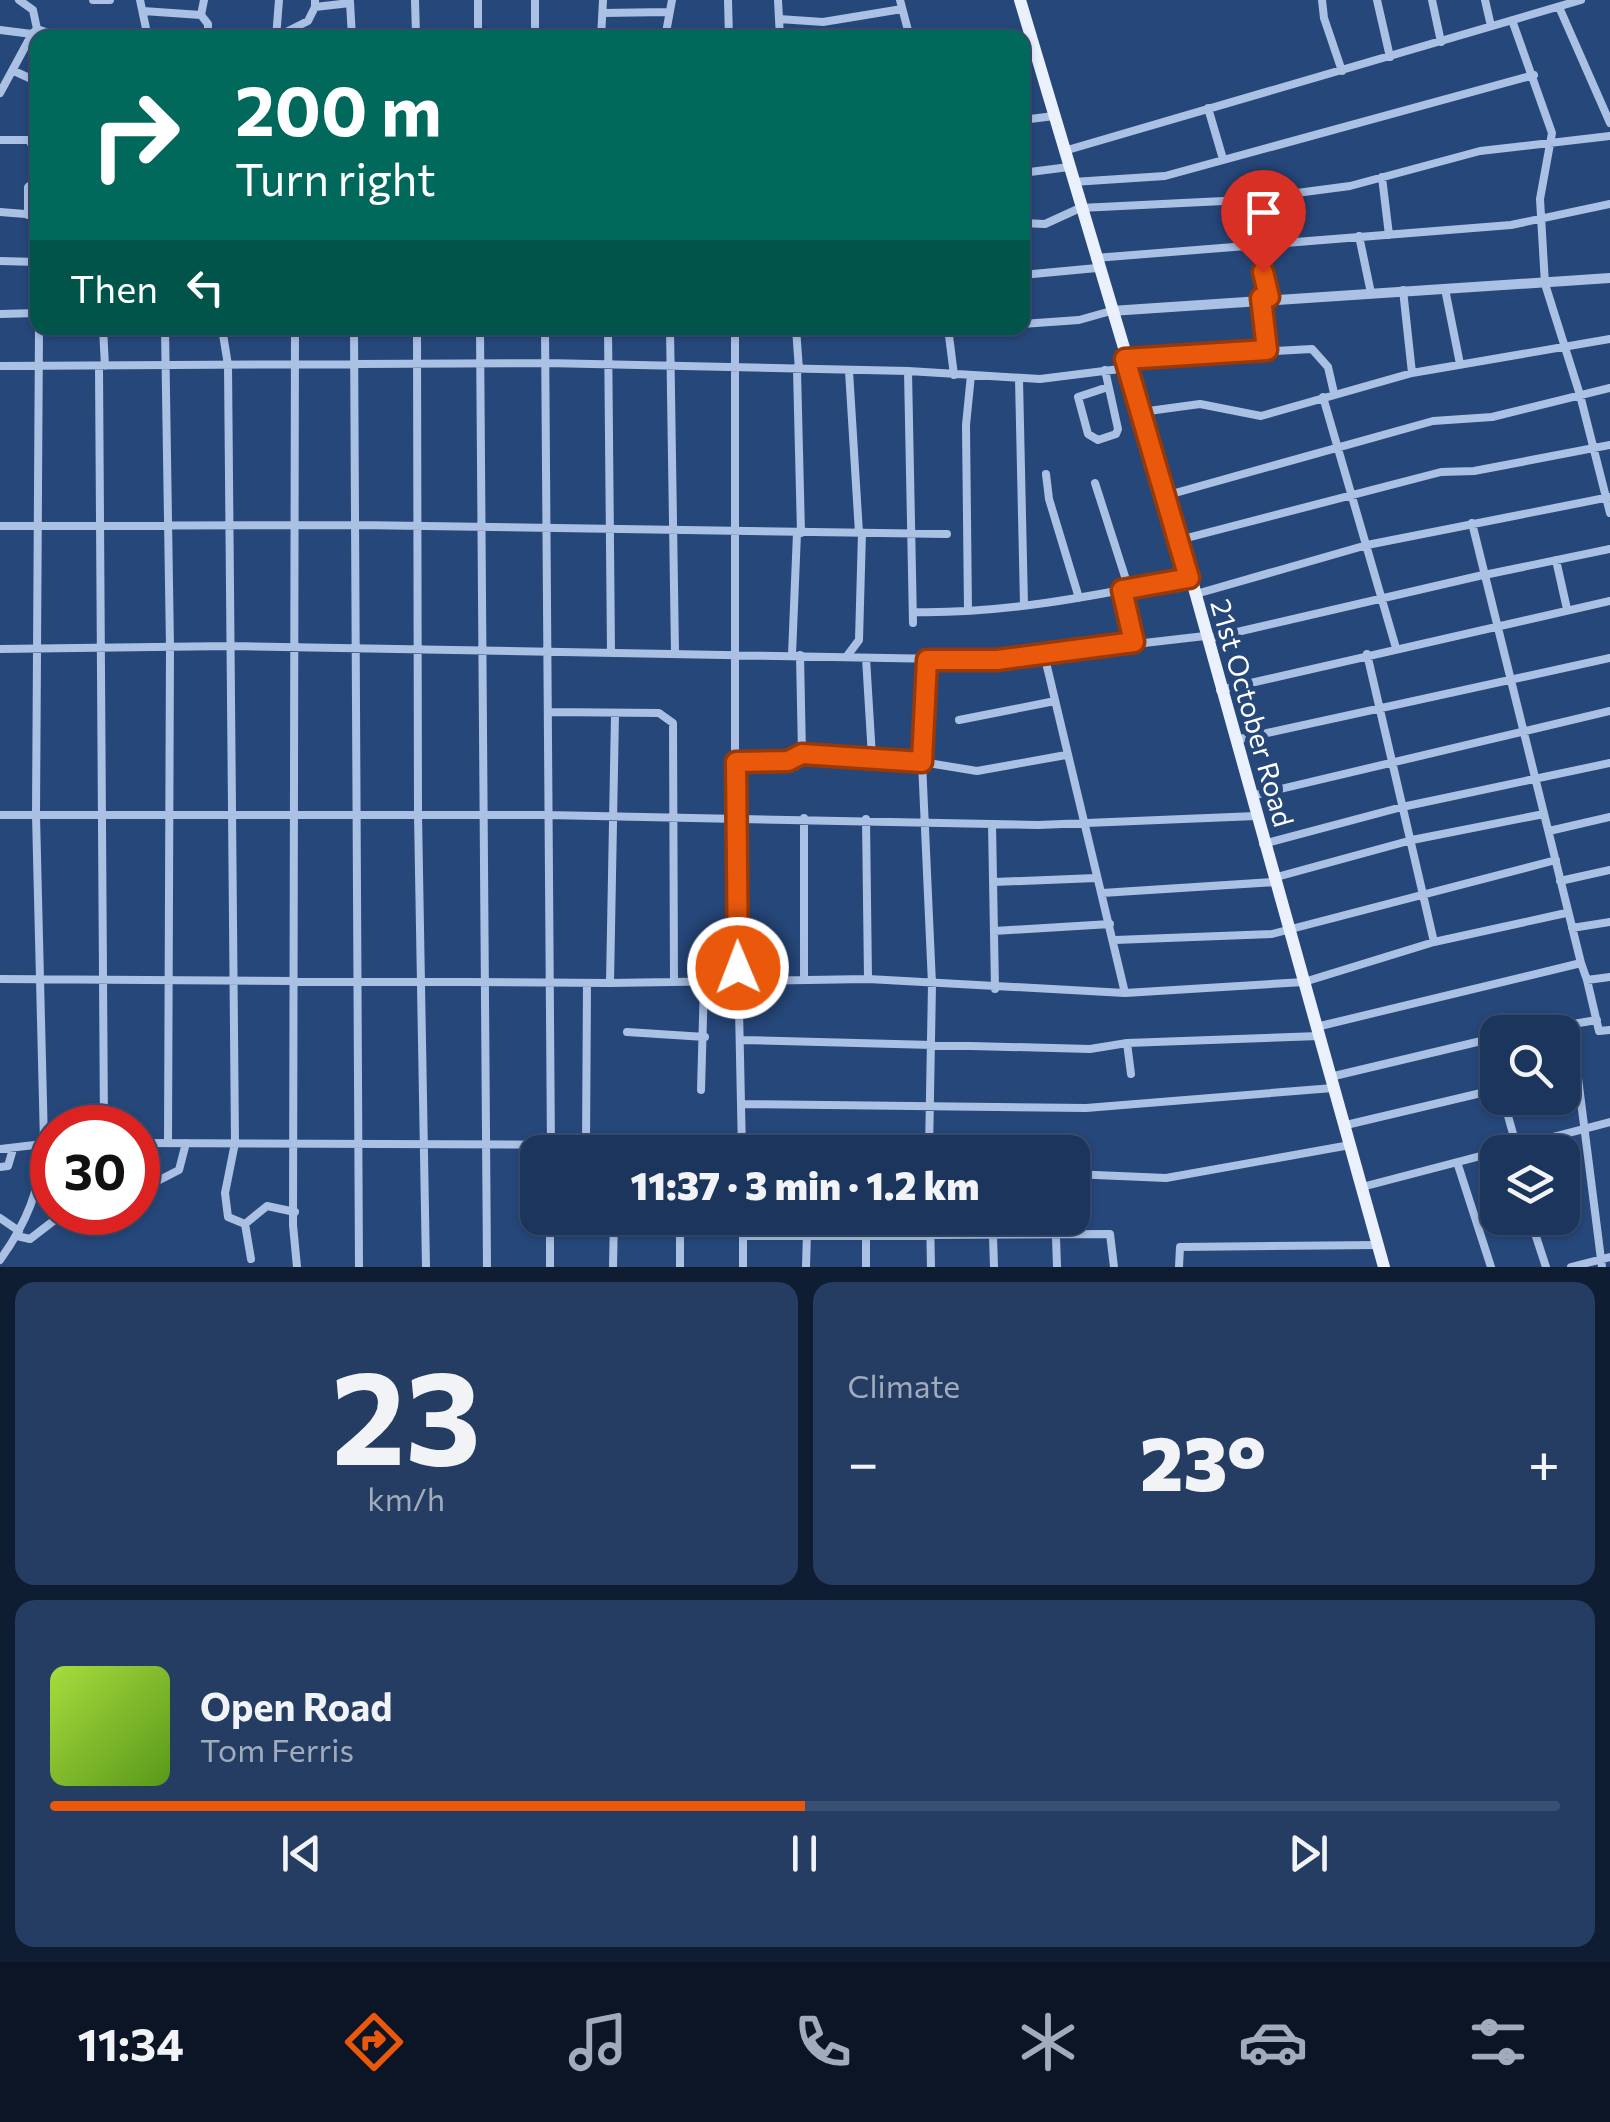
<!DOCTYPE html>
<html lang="en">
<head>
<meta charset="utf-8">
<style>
	body { margin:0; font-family:Commissioner,sans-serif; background:#253d62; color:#f1f3f6; height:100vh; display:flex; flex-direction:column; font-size:38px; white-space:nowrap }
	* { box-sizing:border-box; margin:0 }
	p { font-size:32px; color:#a0abbb }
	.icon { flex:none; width:55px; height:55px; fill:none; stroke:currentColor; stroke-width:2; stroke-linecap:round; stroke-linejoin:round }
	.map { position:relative; height:1267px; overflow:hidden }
	.details { display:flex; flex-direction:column; gap:15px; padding:15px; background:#0f1d33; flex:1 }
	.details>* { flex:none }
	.banner { position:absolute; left:30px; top:30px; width:1000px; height:305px; border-radius:20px; box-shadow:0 2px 8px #0004,0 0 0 2px #3a5072; background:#00695c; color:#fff; overflow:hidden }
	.buttons { position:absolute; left:1480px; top:1015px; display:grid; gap:20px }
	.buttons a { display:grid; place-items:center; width:100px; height:100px; border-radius:20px; background:#1c355c; box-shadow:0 2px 8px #0004,0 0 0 2px #3a5072; font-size:50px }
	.speed { position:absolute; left:30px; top:1105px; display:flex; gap:20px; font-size:50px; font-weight:700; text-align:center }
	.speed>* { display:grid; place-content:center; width:130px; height:130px; border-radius:50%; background:#1c355c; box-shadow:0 2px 8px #0004,0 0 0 2px #3a5072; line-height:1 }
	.speed .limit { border:15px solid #d22; background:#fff; color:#111 }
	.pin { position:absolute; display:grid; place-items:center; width:85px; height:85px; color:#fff; margin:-102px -42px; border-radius:50% 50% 50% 0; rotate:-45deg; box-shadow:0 0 10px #0007 }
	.pin .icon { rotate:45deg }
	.me { position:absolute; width:110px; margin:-55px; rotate:359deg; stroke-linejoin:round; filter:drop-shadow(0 0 8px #0008) }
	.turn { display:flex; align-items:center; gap:35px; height:210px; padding:0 40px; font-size:45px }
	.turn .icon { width:130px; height:130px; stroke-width:2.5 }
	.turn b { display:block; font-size:70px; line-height:85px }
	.then { display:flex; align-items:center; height:95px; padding:0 40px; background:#0003; gap:20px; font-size:38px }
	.big { font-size:75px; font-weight:800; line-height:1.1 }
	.details .tile { flex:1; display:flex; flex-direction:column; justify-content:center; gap:15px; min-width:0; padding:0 35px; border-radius:20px; background:#253d62 }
	.details .dial { align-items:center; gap:0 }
	.dial b { font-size:130px; line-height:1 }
	.song { display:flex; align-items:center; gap:30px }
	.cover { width:120px; height:120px; border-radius:15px; background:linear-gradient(135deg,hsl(80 70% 55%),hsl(90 70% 35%)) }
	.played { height:10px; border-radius:5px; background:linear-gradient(90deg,#ea580c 50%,#3a5072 50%) }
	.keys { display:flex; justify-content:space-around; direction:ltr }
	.heat { display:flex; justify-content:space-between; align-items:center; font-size:55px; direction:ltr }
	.details .tiles { flex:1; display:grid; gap:15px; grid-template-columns:1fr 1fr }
	.tile:last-child { grid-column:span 2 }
	.trip { position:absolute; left:520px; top:1135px; width:570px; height:100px; border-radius:20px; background:#1c355c; box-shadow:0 2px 8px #0004,0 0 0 2px #3a5072; font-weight:800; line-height:100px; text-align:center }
	.tabs { display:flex; height:160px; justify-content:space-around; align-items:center; background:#0b1525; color:#a0abbb }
	.tabs .icon { width:70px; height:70px }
	.tabs .active { color:#ea580c }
	.tabs b { font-size:45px; color:#f1f3f6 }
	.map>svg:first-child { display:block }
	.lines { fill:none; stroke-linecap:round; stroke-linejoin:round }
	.minor { stroke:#aac1e4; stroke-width:8 }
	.tertiary { stroke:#aac1e4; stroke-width:10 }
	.primary { stroke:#eaf0fc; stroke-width:12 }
	.route-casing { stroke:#983908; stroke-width:25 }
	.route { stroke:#ea580c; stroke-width:18 }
	.labels { text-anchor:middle; stroke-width:10; stroke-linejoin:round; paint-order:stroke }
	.street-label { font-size:28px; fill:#fff; stroke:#26477a }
</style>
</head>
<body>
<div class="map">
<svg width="1610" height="1267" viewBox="0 0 1610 1267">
	<rect width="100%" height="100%" fill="#26477a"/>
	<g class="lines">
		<path class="minor" d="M 19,0 L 33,10 L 37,29
			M 93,0 L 110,0
			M 140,0 L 148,38
			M 204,0 L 201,15 L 208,24 L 208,38
			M 315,0 L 315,7 L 350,3
			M 415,0 L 416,35
			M 728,0 L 729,38
			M 778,0 L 780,38
			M 900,0 L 910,38
			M 1322,0 L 1324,18 L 1342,71
			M 1377,0 L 1390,57
			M 1432,0 L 1441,42
			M 1485,0 L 1491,26
			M 350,2 L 352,38
			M 1559,7 L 1610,123
			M 143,11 L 201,15
			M 603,13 L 668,12
			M 779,19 L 823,22 L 902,9
			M 1512,20 L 1552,133 L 1540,199 L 1545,284 L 1580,395 L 1610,513
			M 0,30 L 32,34 L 37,29 L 63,38
			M 352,32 L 466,38
			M 276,37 L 308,21 L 315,7
			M 276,38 L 279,0
			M 478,38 L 478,0
			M 535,38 L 535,0
			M 601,38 L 603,0
			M 665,38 L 672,0
			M 14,71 L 38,82
			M 0,93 L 32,34
			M 1208,108 L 1223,159
			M 1022,120 L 1054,116
			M 0,140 L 29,140 L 38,156
			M 1064,151 L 1581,0
			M 1022,173 L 1069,167
			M 1382,177 L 1389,235
			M 1073,182 L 1165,176 L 1534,75
			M 1244,200 L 1269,297
			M 0,212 L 38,215
			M 28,215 L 28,187 L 38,179
			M 1022,223 L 1045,224 L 1080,208 L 1244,200 L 1350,186 L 1480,151 L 1610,136
			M 1359,236 L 1371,293
			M 1095,258 L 1511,225 L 1610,204
			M 0,261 L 38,262
			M 1022,275 L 1097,268
			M 1445,289 L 1460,364
			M 1403,290 L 1412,373
			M 1261,298 L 1267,350
			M 0,314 L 38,313
			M 1022,324 L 1079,320 L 1111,311
			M 103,328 L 105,366
			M 165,328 L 170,647 L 168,1142
			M 222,328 L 228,365 L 235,1143 L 225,1193 L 228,1217 L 245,1224
			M 295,328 L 293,1225 L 297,1267
			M 354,328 L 359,1267
			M 417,328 L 418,815 L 426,1267
			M 480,328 L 487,1267
			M 545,328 L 551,1152
			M 608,328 L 611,652
			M 670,328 L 675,652
			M 735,328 L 735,818 L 742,1152
			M 796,328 L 799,370
			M 948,328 L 954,375
			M 949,330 L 974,328
			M 1125,359 L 1312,349 L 1328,367 L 1334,393
			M 0,366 L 546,363 L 908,371 L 1040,379 L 1128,368
			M 99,367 L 104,1128
			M 797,370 L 801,533
			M 1105,370 L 1118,429 L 1116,434 L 1098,440 L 1088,434 L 1078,397 L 1108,387
			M 849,371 L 859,533
			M 908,371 L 913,623
			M 1019,379 L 1024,605
			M 1323,397 L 1396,648
			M 1141,412 L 1200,404 L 1261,416 L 1412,373 L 1610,339
			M 1046,474 L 1049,499 L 1079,598
			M 1095,483 L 1129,589
			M 1168,495 L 1433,421 L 1492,417 L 1610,388
			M 1472,523 L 1581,963 L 1587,980 L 1610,977
			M 0,526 L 357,525 L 947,534
			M 1179,540 L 1441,472 L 1474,471 L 1610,445
			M 1556,560 L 1567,609
			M 1489,574 L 1610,549
			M 1122,591 L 1134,643
			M 1196,594 L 1367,545 L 1610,497
			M 968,611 L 966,425 L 971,375
			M 913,612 C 1006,614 1098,595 1189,577
			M 1207,639 L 1483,575
			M 0,649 L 231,646 L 997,660 L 1205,636
			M 1044,654 L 1125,993
			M 1367,654 L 1434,942
			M 792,655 L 797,533
			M 800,655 L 802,754
			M 847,656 L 859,640 L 862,533
			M 866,658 L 872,757
			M 927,659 L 922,762 L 932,984 L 929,1152
			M 1220,690 L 1610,601
			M 548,712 L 659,713 L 673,723 L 674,982
			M 959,720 L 1055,701
			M 1235,740 L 1610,658
			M 736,763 L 788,761 L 802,754 L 922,762 L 977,771 L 1066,755
			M 1251,796 L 1610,711
			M 0,815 L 547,815 L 1038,825 L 1256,816
			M 866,819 L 868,979
			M 992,824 L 995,989
			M 1549,831 L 1610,817
			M 1263,844 L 1402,807 L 1610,763
			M 1273,878 L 1412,840 L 1544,814
			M 1560,881 L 1610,870
			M 994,882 L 1096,878
			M 1102,893 L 1274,882
			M 1572,928 L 1610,922
			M 994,931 L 1110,924
			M 1115,940 L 1272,934 L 1556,860
			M 804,978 L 804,818
			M 0,979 L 610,983 L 868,979 L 1125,993 L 1304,982 L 1434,942 L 1566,913
			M 1587,980 L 1599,1031 L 1610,1030
			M 610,983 L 615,715
			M 1316,1027 L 1581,963
			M 627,1032 L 705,1037
			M 1524,1032 L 1597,1020
			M 1489,1039 L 1498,1076
			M 741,1040 L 1090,1049 L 1127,1043 L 1319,1036
			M 1127,1043 L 1131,1074
			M 1562,1073 L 1573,1071 L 1578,1078 L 1602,1267
			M 1330,1077 L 1498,1037
			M 701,1090 L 704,982
			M 1503,1098 L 1517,1148
			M 741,1104 L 1086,1108 L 1333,1088
			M 1346,1125 L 1498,1089
			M 138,1143 L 607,1145 L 669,1152
			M 586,1147 L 587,983
			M 0,1149 L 52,1143
			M 1457,1162 L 1491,1267
			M 0,1167 L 8,1166 L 13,1149
			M 1072,1174 L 1166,1178 L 1350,1145
			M 1362,1187 L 1610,1122
			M 138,1191 L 179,1170 L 186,1143
			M 0,1218 L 19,1231
			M 930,1218 L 931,1267
			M 1530,1218 L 1546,1267
			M 866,1233 L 866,1267
			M 17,1236 L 30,1239 L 65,1212
			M 743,1236 L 1110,1234 L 1114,1267
			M 993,1236 L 994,1267
			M 1056,1237 L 1057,1267
			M 251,1259 L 245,1224 L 267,1206 L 295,1212
			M 0,1260 C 26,1224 41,1188 44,1143 L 36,815 L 39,328
			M 550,1267 L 550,1218
			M 613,1267 L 614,1218
			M 680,1267 L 680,1218
			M 743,1267 L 743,1218
			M 806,1267 L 807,1233
			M 1179,1267 L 1180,1247 L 1378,1245
			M 1571,1267 L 1610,1257"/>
		<path class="tertiary" d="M 1111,311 L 1610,278"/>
		<path class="primary" d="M 1020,0 L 1168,495 L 1384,1267"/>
	</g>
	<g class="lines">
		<defs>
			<path id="route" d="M 738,968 L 736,762 L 788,761 L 802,754 L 922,762 L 927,660 L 997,660 L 1134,642 L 1122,590 L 1189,578 L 1125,359 L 1267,350 L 1261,298 L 1269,297 L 1263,272"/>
		</defs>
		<use href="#route" class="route-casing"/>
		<use href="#route" class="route"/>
	</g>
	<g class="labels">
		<g class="street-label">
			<text transform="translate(1252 713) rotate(74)" y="10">21st October Road</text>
		</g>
	</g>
</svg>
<div class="buttons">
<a><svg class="icon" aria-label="search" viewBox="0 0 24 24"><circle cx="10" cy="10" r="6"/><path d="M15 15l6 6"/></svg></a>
<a><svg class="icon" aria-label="layers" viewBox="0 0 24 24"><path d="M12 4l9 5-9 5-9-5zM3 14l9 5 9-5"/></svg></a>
</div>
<div class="speed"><div class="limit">30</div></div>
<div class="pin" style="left:1263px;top:272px;background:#d93025"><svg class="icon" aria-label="arrive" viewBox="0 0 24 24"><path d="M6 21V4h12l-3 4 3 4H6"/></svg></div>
<svg class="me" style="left:738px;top:968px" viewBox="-20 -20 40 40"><circle r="17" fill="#ea580c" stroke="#fff" stroke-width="3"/><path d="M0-11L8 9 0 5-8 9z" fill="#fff"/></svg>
<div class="trip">11:37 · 3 min · 1.2 km</div>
<div class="banner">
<div class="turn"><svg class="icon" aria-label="right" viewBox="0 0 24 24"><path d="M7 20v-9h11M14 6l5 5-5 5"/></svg><div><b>200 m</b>Turn right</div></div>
<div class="then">Then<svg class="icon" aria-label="left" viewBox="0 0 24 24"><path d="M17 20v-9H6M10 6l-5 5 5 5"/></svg></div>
</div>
</div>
<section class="details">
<div class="tiles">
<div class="tile dial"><b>23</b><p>km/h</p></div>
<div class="tile"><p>Climate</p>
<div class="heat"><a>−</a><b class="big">23°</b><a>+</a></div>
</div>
<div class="tile">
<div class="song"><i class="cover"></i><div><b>Open Road</b><p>Tom Ferris</p></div></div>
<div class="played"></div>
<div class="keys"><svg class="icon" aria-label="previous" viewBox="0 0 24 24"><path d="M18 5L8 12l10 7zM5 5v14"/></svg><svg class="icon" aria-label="pause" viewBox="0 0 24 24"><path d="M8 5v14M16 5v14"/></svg><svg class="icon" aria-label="next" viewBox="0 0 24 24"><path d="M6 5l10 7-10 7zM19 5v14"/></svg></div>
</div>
</div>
</section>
<nav class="tabs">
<b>11:34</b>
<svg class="icon active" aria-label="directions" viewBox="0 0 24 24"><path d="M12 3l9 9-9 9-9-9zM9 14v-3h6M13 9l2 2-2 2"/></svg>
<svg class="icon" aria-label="music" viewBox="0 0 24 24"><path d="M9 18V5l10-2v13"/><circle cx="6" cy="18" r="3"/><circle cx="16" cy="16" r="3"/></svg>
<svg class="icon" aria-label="phone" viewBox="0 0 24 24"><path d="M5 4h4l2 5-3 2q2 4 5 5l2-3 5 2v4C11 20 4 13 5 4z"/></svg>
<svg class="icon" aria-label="climate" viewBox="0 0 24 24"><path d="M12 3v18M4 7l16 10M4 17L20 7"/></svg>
<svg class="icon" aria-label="car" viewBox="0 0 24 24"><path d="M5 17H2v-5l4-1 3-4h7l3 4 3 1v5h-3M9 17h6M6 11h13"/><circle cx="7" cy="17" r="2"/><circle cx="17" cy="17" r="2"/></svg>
<svg class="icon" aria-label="filters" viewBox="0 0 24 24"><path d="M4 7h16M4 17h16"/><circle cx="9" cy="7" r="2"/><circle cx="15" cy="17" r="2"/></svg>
</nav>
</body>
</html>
